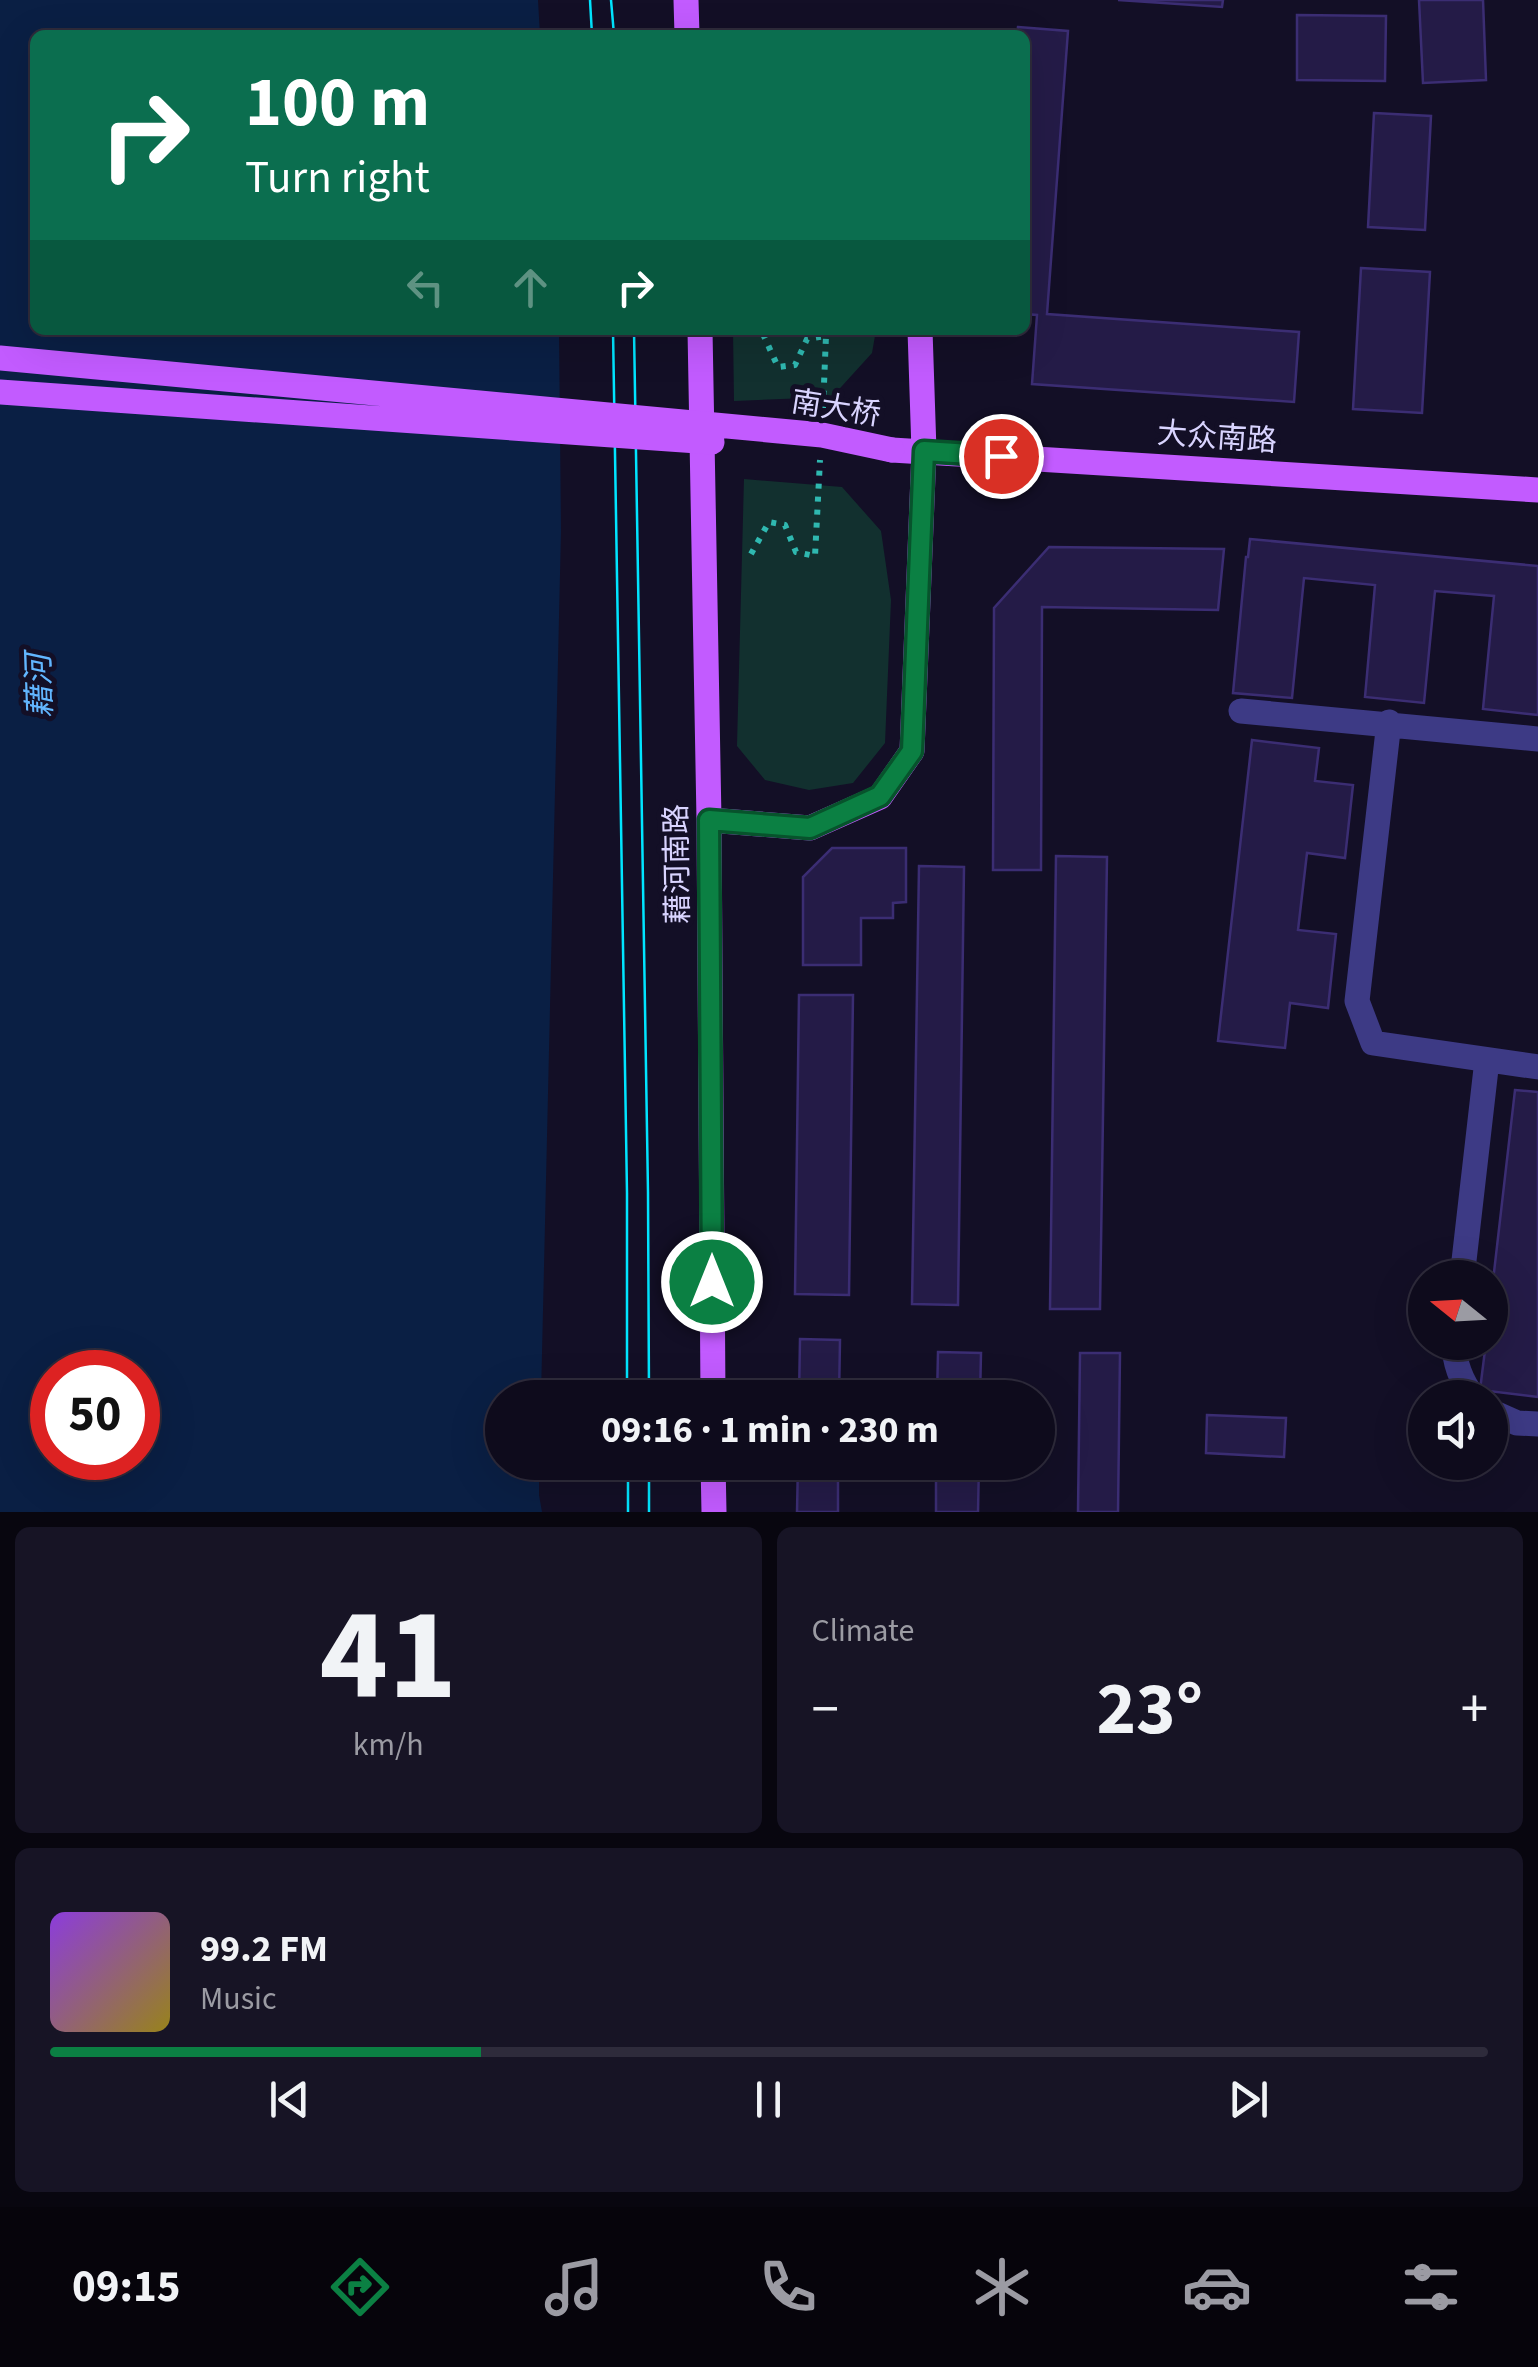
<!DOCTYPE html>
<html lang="en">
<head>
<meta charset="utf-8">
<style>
	body { margin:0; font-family:"Source Sans 3","Noto Sans SC",sans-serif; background:#171425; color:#f1f3f6; height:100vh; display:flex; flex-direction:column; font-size:38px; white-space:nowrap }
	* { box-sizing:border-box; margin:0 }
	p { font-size:32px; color:#9b9ba3 }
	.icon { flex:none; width:55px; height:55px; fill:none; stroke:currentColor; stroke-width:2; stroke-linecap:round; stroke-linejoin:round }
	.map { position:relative; height:1512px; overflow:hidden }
	.drawer { display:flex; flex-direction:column; gap:15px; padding:15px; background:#08060f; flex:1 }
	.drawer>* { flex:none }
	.hud { position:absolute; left:30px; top:30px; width:1000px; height:305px; border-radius:15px; box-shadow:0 10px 40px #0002,0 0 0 2px #2e2b3b; background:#0b6e4f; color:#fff; overflow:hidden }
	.needle { width:65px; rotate:288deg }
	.buttons { position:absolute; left:1408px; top:1260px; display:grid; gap:20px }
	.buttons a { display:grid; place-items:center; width:100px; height:100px; border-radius:50%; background:#0e0b1c; box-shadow:0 10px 40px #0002,0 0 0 2px #2e2b3b; font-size:50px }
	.speed { position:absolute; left:30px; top:1350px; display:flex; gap:20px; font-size:50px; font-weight:700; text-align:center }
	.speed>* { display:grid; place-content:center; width:130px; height:130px; border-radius:50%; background:#0e0b1c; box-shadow:0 10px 40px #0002,0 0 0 2px #2e2b3b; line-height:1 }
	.speed .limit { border:15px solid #d22; background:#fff; color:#111 }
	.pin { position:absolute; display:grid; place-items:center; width:85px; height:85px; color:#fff; margin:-42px; border:5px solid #fff; border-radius:50%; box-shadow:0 2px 10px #0007 }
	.me { position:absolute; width:110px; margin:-55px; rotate:0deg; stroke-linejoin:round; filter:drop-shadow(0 0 8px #0008) }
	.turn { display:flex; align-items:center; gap:35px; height:210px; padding:0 50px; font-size:45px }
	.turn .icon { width:130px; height:130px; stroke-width:2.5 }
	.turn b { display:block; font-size:70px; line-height:85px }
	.lanes { display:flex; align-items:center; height:95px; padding:0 50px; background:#0003; justify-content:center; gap:50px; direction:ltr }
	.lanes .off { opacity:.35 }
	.big { font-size:75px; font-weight:700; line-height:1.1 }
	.drawer .widget { flex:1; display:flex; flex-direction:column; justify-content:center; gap:15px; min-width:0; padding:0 35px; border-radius:15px; background:#171425 }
	.drawer .dial { align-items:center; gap:0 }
	.dial b { font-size:130px; line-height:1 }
	.song { display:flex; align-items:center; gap:30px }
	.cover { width:120px; height:120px; border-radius:15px; background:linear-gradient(135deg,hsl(270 70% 55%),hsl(50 70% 35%)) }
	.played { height:10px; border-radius:5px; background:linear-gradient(90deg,#0b8043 30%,#2e2b3b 30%) }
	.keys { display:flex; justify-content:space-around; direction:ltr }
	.heat { display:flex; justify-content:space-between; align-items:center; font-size:55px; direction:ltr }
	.drawer .tiles { flex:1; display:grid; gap:15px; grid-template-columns:1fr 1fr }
	.widget:last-child { grid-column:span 2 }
	.trip { position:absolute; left:485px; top:1380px; width:570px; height:100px; border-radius:50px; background:#0e0b1c; box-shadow:0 10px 40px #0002,0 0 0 2px #2e2b3b; font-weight:700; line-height:100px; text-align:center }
	.tabs { display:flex; height:160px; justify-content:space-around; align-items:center; background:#06040b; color:#9b9ba3 }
	.tabs .icon { width:70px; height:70px }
	.tabs .current { color:#0b8043 }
	.tabs b { font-size:45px; color:#f1f3f6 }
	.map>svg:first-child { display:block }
	.green { fill:#12302f }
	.water { fill:#0a1f44; fill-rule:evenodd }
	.building { fill:#241b47; stroke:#3b2d73; stroke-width:2.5 }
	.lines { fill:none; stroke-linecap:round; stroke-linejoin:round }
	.path { stroke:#2fb8b0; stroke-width:6; stroke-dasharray:5 8; stroke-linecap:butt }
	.minor { stroke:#3d3a85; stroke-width:25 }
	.major { stroke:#c25bff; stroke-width:25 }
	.tram { stroke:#00e5ff; stroke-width:2.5 }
	.major-bridge { stroke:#c25bff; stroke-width:25 }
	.route-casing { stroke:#07532c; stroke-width:25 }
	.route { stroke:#0b8043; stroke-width:18 }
	.labels { text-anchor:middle; stroke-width:10; stroke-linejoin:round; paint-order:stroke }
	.street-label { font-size:30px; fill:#d9d4ff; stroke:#130f26 }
	.water-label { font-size:32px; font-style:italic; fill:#62b6ff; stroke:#130f26 }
</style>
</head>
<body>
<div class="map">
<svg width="1538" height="1512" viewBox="0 0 1538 1512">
	<rect width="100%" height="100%" fill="#130f26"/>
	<path class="green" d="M 733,330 L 876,330 L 872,353 L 832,397 L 734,401 Z
		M 744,479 L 842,487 L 881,531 L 891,600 L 885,743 L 853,783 L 809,790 L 765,780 L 737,746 Z"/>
	<path class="water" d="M 0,0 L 538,0 L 540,35 L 35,35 L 35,330 L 559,330 L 561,531 L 541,1397 L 502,1398 L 502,1462 L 539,1463 L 539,1495 L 542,1512 L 0,1512 ZM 52,1372 L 138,1372 L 138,1458 L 52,1458 Z"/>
	<path class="building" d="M 1118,0 L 1223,0 L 1222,7 Z
		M 1419,0 L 1483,0 L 1486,80 L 1423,83 Z
		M 1297,15 L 1386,16 L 1385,81 L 1297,80 Z
		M 1018,27 L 1068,31 L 1047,314 L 1299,332 L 1294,402 L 1032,384 L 1037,315 L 1025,314 L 1025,35 L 1017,35 Z
		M 1374,113 L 1431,116 L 1425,230 L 1368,227 Z
		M 1361,268 L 1430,272 L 1422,413 L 1353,409 Z
		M 1250,539 L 1538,566 L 1538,715 L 1483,709 L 1494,596 L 1435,591 L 1424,703 L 1365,697 L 1375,585 L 1304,578 L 1292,698 L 1233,693 L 1246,557 L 1248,557 Z
		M 1049,547 L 1224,549 L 1218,610 L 1042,607 L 1041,870 L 993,870 L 994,608 Z
		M 1252,740 L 1319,748 L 1315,781 L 1353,785 L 1345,858 L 1307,853 L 1298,930 L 1336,934 L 1328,1008 L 1290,1003 L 1285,1048 L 1218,1041 Z
		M 832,848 L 906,848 L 906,902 L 893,903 L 893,918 L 861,918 L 861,965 L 803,965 L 803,877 Z
		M 1056,856 L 1107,857 L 1100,1309 L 1050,1309 Z
		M 919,866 L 964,867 L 958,1305 L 912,1304 Z
		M 799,995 L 853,995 L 849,1295 L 795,1294 Z
		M 1515,1090 L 1538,1092 L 1538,1397 L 1480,1390 L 1486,1342 L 1490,1342 L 1490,1307 Z
		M 800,1339 L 840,1340 L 839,1398 L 799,1398 Z
		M 938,1352 L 981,1353 L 980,1398 L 937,1398 Z
		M 1080,1353 L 1120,1353 L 1118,1512 L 1078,1512 Z
		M 1207,1415 L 1286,1418 L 1284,1457 L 1206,1453 Z
		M 798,1462 L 838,1462 L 838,1512 L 797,1512 Z
		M 936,1462 L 979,1462 L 978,1512 L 936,1512 Z"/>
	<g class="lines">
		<path class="path" d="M 763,334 L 778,367 L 795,365 L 807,339 L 826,336 L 823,408
			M 751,554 L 769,522 L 785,525 L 796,552 L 815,556 L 820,460"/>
		<path class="minor" d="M 1241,711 L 1538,739
			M 1389,722 L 1357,1001 L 1373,1043 L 1538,1067
			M 1462,1278 L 1487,1060
			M 1454,1342 C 1454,1364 1461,1381 1474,1398
			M 1490,1411 L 1517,1423 L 1538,1424"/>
		<path class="major" d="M 686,0 L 687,35
			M 700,330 L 709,820 L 713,1398
			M 892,450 L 1538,490
			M 709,820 L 810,828 L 880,797 L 912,751 L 924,451 L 920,330
			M 713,1462 L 714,1512"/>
		<path class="tram" d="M 590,0 L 592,35
			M 611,0 L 614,35
			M 613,330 L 627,1193 L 627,1398
			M 634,330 L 648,1192 L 649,1398
			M 628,1462 L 628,1512
			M 649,1462 L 649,1512"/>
		<path class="major-bridge" d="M 0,358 L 822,435 L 892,450
			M 0,392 L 712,442"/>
	</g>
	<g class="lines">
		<defs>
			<path id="route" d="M 712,1282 L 709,820 L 810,828 L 880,796 L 912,751 L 924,451 L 1001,456"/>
		</defs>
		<use href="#route" class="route-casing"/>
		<use href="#route" class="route"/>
	</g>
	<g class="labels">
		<g class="street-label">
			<text transform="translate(836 408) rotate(9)" y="10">南大桥</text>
			<text transform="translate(1217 437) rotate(4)" y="10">大众南路</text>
			<text transform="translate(677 864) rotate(-91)" y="10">藉河南路</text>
		</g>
		<g class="water-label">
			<text transform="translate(39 686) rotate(-92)" y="11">藉河</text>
		</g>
	</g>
</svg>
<div class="buttons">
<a><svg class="needle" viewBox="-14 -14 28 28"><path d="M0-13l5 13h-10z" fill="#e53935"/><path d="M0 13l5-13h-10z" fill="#9b9ba3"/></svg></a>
<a><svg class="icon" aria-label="sound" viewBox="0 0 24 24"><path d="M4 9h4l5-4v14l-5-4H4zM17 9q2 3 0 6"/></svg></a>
</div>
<div class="speed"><div class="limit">50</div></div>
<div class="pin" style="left:1001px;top:456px;background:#d93025"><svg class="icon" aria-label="arrive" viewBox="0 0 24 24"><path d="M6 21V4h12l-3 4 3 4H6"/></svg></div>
<svg class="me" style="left:712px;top:1282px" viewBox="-20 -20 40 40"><circle r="17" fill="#0b8043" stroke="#fff" stroke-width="3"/><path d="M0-11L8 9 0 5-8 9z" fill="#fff"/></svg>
<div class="trip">09:16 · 1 min · 230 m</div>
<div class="hud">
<div class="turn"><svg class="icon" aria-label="right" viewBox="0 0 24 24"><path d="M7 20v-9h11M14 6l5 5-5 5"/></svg><div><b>100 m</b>Turn right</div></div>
<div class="lanes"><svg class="icon off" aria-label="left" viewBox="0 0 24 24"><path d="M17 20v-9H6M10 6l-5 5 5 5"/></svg><svg class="icon off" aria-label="ahead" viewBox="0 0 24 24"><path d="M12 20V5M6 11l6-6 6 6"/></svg><svg class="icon" aria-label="right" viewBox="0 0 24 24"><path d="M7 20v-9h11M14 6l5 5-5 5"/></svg></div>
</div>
</div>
<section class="drawer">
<div class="tiles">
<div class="widget dial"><b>41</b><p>km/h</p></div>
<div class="widget"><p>Climate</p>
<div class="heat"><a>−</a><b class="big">23°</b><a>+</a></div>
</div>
<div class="widget">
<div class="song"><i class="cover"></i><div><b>99.2 FM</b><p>Music</p></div></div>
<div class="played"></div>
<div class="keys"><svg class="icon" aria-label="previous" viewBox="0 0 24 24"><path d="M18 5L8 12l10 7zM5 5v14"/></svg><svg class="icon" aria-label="pause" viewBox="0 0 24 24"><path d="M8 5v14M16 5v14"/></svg><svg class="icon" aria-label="next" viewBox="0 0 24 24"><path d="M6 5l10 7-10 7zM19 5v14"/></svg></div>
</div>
</div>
</section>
<nav class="tabs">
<b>09:15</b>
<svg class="icon current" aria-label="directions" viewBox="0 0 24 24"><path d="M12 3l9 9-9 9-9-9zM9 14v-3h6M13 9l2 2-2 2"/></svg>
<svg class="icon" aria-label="music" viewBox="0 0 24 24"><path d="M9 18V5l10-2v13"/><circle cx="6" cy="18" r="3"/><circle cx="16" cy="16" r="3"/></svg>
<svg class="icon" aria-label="phone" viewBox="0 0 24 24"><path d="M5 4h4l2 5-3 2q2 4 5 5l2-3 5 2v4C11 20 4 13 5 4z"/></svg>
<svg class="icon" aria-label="climate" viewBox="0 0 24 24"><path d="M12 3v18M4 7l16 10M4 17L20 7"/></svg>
<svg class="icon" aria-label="car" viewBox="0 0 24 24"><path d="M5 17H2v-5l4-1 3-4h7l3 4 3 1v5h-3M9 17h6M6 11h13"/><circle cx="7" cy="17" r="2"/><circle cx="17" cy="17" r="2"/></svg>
<svg class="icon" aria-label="filters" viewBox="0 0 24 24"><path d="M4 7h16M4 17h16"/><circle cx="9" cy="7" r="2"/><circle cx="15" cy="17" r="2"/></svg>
</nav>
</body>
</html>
